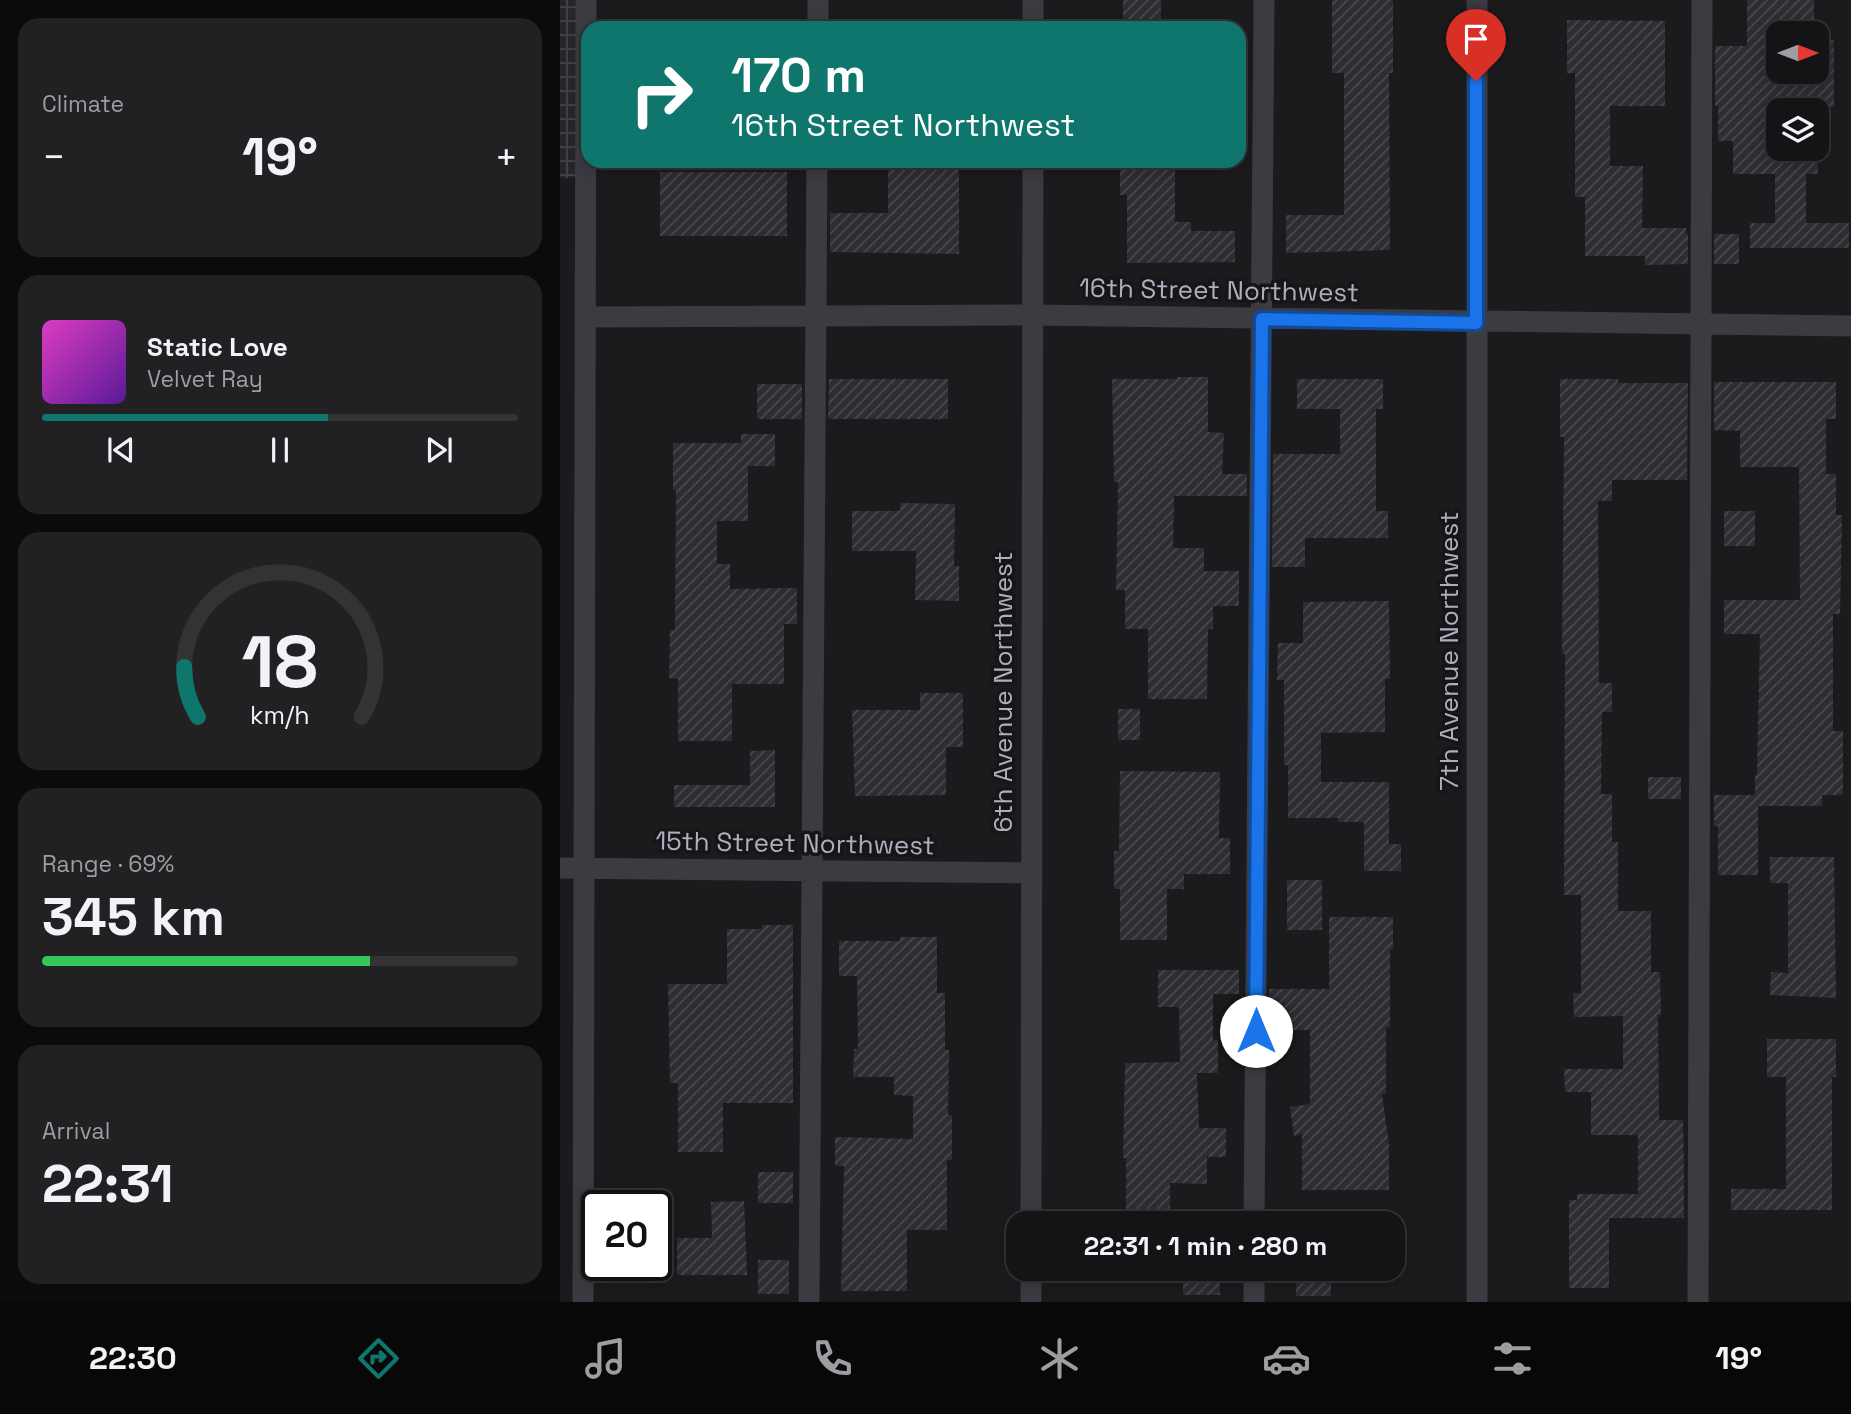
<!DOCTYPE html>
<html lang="en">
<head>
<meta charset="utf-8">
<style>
	body { margin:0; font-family:"Space Grotesk",sans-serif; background:#212123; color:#f1f3f6; height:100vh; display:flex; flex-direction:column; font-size:26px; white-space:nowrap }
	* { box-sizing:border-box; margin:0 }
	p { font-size:23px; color:#9d9ea1 }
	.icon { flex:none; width:38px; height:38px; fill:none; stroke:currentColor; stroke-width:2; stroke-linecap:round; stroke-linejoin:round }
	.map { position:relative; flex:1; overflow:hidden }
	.sheet { display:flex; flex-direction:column; gap:18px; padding:18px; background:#0b0b0c; width:560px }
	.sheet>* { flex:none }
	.banner { position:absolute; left:21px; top:21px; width:665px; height:147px; border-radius:21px; box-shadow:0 4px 18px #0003,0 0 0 2px #333335; background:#0f766e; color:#fff; overflow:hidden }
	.needle { width:46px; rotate:90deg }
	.tools { position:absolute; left:1206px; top:21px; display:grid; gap:14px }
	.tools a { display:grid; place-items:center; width:63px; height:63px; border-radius:14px; background:#141416; box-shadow:0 4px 18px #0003,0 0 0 2px #333335; font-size:35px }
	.speed { position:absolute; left:21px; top:1190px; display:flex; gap:14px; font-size:35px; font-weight:700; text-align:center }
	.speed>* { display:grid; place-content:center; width:91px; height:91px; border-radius:50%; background:#141416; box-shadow:0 4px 18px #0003,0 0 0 2px #333335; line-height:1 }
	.speed .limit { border:4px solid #111; border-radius:10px; background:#fff; color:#111 }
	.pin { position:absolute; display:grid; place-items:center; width:60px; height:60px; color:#fff; margin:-72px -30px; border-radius:50% 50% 50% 0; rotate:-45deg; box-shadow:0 0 7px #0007 }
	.pin .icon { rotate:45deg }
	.me { position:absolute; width:77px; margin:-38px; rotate:0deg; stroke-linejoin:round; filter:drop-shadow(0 0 5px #0008) }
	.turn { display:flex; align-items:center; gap:24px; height:147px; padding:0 35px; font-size:32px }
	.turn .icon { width:91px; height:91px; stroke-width:2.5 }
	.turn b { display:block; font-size:49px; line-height:60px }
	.big { font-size:52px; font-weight:600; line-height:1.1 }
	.sheet .widget { flex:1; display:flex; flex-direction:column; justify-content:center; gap:10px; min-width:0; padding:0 24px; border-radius:21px; background:#212123 }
	.sheet .dial { align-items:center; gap:0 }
	.dial svg { height:182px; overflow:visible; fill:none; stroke:#333335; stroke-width:7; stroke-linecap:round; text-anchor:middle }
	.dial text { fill:#f1f3f6; stroke:none }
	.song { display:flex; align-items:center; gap:21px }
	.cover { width:84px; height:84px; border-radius:10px; background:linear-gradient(135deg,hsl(310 70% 55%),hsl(270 70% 35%)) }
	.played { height:7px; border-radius:4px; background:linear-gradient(90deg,#0f766e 60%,#333335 60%) }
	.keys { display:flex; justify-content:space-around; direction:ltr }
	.heat { display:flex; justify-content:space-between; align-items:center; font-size:38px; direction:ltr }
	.charge { height:10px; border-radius:5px; background:linear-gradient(90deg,#34c759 69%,#333335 0) }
	.trip { position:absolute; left:446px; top:1211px; width:399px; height:70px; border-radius:21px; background:#141416; box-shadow:0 4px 18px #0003,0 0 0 2px #333335; font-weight:600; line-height:70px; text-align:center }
	.tab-bar { display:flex; height:112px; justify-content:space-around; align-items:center; background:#080809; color:#9d9ea1 }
	.tab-bar .icon { width:49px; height:49px }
	.tab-bar .on { color:#0f766e }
	.tab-bar b { font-size:32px; color:#f1f3f6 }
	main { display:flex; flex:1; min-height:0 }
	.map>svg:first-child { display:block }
	.industrial { fill:url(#industrial-grid) }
	.building { fill:url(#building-hatch); fill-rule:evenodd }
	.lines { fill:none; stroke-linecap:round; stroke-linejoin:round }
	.minor { stroke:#3b3b42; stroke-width:21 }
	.route-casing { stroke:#114b97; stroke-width:18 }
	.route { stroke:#1a73e8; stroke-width:12 }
	.labels { text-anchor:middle; stroke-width:7; stroke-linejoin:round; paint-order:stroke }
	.street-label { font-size:26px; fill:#acafbd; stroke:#161518 }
</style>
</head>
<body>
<main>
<section class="sheet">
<div class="widget"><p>Climate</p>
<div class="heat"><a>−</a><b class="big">19°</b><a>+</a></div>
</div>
<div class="widget">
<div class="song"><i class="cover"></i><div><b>Static Love</b><p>Velvet Ray</p></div></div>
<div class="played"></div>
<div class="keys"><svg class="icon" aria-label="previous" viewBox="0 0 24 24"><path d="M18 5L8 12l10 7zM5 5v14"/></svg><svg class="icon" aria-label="pause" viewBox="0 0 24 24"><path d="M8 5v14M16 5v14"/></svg><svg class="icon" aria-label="next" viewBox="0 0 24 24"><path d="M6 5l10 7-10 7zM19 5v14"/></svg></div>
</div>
<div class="widget dial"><svg viewBox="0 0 100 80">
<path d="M14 69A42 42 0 1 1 86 69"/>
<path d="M14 69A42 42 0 0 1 8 47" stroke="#0f766e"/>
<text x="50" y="56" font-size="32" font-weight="700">18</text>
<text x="50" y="72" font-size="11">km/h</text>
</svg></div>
<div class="widget"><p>Range · 69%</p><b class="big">345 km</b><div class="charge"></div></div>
<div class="widget"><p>Arrival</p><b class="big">22:31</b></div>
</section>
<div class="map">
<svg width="1291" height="1302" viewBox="0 0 1291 1302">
	<defs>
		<pattern id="industrial-grid" width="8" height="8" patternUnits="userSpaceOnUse" patternTransform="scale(1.75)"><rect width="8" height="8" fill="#27262a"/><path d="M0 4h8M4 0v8" fill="none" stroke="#444347"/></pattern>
		<pattern id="building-hatch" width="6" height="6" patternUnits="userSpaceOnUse" patternTransform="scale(1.75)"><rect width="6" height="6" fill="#2e2d31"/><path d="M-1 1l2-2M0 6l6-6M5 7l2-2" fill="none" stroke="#4a494d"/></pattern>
	</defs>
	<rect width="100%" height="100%" fill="#1b1a1d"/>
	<path class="industrial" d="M 0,0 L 26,0 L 26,178 L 0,178 Z"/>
	<path class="building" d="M 563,0 L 601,0 L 601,28 L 563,28 Z
		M 772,0 L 833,0 L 833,73 L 829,73 L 830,250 L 726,253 L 726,215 L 784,215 L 784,73 L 772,73 Z
		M 1187,0 L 1254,0 L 1254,33 L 1218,33 L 1218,72 L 1256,72 L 1256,40 L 1274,40 L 1274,107 L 1258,107 L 1258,174 L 1246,174 L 1246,223 L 1289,223 L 1289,248 L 1190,248 L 1190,223 L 1215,223 L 1215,174 L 1173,174 L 1173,141 L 1158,141 L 1158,106 L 1155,106 L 1155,46 L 1187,46 ZM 1218,110 L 1256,110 L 1256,149 L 1218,149 Z
		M 1007,20 L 1105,21 L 1105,106 L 1050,106 L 1050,166 L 1083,166 L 1082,228 L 1126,228 L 1126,234 L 1128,234 L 1128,264 L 1085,265 L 1085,256 L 1025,256 L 1025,197 L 1015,197 L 1015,73 L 1007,73 Z
		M 560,161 L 615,161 L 615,222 L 631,222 L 631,231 L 675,231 L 675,262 L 567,263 L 567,195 L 560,195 Z
		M 328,165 L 399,165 L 399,254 L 270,252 L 270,213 L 328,213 Z
		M 100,172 L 227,172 L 227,236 L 100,236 Z
		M 1154,234 L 1179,234 L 1179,264 L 1154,264 Z
		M 617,377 L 648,377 L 648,432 L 664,433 L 662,474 L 687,474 L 687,496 L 614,496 L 613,548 L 644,548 L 644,571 L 679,571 L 679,606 L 653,606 L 653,629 L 648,629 L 647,699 L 588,699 L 588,629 L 565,629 L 565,590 L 556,590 L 558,482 L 554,482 L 552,379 L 617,379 Z
		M 269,379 L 388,379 L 388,419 L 268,419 Z
		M 737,379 L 823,379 L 823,409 L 816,409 L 816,511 L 828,511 L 828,538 L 745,538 L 745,567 L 712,567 L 713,454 L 780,454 L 780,409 L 737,409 Z
		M 1000,379 L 1058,379 L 1058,383 L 1128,383 L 1127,480 L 1052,480 L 1052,501 L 1038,501 L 1039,683 L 1052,683 L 1052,712 L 1042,712 L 1041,794 L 1052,794 L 1052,842 L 1058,842 L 1058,911 L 1091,911 L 1091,972 L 1100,972 L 1101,1015 L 1098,1015 L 1099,1120 L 1123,1120 L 1124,1169 L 1124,1218 L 1049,1218 L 1049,1288 L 1009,1288 L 1009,1200 L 1017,1200 L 1017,1194 L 1078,1194 L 1078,1135 L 1031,1135 L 1031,1092 L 1005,1092 L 1004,1069 L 1063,1069 L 1063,1016 L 1014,1017 L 1013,993 L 1021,993 L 1021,895 L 1004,895 L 1005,654 L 1002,654 L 1004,437 L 1000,437 Z
		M 1154,382 L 1276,382 L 1276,419 L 1266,419 L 1266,474 L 1276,474 L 1276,515 L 1282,515 L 1280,614 L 1273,614 L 1273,731 L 1283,731 L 1283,795 L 1262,795 L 1262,806 L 1198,806 L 1198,875 L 1158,875 L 1158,826 L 1154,826 L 1154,795 L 1195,795 L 1195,775 L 1197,775 L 1200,634 L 1164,634 L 1164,600 L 1240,600 L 1239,467 L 1180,467 L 1180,431 L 1154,430 Z
		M 197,384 L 242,384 L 242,419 L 197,419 Z
		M 181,434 L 215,434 L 215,466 L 188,466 L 188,521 L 157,521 L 157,564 L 170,564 L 170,589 L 237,588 L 237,624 L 224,624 L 224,684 L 172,684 L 172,741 L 118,741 L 118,679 L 109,678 L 110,630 L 115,630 L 116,490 L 113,490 L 113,443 L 181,443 Z
		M 340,503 L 395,504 L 394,566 L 399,566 L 399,601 L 355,600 L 356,551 L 292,551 L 292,511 L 340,511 Z
		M 1164,511 L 1195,511 L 1195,546 L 1164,546 Z
		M 829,601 L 830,679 L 825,679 L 825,732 L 761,733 L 761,782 L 829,782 L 829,844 L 841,844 L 841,871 L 804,871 L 804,822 L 778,822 L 778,818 L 728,818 L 728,765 L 724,765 L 724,680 L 717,680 L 718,643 L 743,643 L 743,602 Z
		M 360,693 L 403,693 L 403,747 L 386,747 L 386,795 L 295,796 L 292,710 L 360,710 Z
		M 558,709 L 580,709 L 580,740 L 558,740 Z
		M 215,750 L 215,807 L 114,807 L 114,785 L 190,785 L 190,751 Z
		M 560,771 L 660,772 L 659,838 L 670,838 L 670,874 L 624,874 L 624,889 L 607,889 L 607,940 L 560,940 L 560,889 L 554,889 L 554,851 L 559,851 Z
		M 1088,777 L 1121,777 L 1121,799 L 1088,799 Z
		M 1210,857 L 1274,857 L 1276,998 L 1210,995 L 1211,972 L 1228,973 L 1228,883 L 1210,883 Z
		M 727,880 L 762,880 L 762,930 L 727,930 Z
		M 769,917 L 833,917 L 833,949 L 830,949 L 830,1027 L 826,1027 L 826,1094 L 822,1094 L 829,1145 L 829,1190 L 742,1190 L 742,1134 L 734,1136 L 730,1107 L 750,1104 L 750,1030 L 709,1030 L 709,989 L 769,989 Z
		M 202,925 L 233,925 L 233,1103 L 163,1103 L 163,1152 L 118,1152 L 118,1083 L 110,1083 L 108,984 L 167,984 L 167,929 L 202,929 Z
		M 340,937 L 377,937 L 377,993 L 385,993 L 385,1050 L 389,1050 L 388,1115 L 392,1115 L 392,1160 L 387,1160 L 387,1230 L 347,1230 L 347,1291 L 281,1291 L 284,1166 L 275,1166 L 275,1137 L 353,1139 L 353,1096 L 334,1095 L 334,1077 L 293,1077 L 294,1049 L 298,1049 L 297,976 L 279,976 L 279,941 L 340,941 Z
		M 598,970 L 679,970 L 679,994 L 653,994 L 653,1040 L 658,1040 L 658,1073 L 637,1073 L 639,1128 L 666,1128 L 666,1157 L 647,1157 L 647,1184 L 610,1183 L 610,1222 L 566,1222 L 566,1158 L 563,1158 L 565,1063 L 620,1062 L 619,1007 L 598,1007 Z
		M 1207,1039 L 1276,1039 L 1276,1077 L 1272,1077 L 1272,1210 L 1171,1210 L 1171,1189 L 1226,1189 L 1226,1077 L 1207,1077 Z
		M 198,1172 L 233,1172 L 233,1203 L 198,1203 Z
		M 184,1201 L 187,1275 L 117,1275 L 117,1238 L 152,1238 L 151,1202 Z
		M 198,1260 L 229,1260 L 229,1294 L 198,1294 Z
		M 623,1269 L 660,1269 L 660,1295 L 623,1295 Z
		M 736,1269 L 771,1269 L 771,1296 L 736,1296 Z"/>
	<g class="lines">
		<path class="minor" d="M 473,0 L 473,28
			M 917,0 L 917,1302
			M 258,28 L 258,0
			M 25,317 L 474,315 L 1291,326
			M 0,868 L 470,873
			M 471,1223 L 473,161
			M 694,1223 L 704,0
			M 471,1269 L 471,1302
			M 23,1302 L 26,0
			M 249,1302 L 257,161
			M 694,1302 L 694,1269
			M 1138,1302 L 1142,0"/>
	</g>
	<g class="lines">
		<defs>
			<path id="route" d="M 696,1031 L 702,319 L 916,323 L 916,81"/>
		</defs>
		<use href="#route" class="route-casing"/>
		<use href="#route" class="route"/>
	</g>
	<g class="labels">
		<g class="street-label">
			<text transform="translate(659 290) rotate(1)" y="9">16th Street Northwest</text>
			<text transform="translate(889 651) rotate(-90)" y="9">7th Avenue Northwest</text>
			<text transform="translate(443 692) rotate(-90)" y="9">6th Avenue Northwest</text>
			<text transform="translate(235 843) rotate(1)" y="9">15th Street Northwest</text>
		</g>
	</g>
</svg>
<div class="tools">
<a><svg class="needle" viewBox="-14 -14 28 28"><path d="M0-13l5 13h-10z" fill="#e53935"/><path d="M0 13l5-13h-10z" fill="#9d9ea1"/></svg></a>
<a><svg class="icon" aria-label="layers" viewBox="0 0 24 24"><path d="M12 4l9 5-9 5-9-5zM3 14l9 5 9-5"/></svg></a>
</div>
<div class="speed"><div class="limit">20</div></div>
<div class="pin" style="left:916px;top:81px;background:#d93025"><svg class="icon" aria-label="arrive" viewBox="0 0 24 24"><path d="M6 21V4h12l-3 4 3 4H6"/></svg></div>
<svg class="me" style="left:696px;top:1031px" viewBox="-20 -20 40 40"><circle r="19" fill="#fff"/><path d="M0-13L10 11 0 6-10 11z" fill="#1a73e8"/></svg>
<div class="trip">22:31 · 1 min · 280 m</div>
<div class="banner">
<div class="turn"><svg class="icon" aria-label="right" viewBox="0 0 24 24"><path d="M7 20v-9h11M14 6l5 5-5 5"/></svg><div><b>170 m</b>16th Street Northwest</div></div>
</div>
</div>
</main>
<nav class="tab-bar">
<b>22:30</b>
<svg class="icon on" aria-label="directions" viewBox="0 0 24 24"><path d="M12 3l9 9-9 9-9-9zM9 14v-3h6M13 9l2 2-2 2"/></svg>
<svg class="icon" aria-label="music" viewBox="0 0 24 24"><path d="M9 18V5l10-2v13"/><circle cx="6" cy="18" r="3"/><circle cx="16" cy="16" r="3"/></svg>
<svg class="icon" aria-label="phone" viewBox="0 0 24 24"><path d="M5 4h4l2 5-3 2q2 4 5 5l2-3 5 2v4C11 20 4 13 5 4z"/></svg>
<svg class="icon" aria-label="climate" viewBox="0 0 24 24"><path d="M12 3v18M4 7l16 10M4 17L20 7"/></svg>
<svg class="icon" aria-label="car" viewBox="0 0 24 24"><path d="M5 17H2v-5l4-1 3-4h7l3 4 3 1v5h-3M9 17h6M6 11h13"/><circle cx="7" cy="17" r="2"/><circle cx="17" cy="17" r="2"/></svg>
<svg class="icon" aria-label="filters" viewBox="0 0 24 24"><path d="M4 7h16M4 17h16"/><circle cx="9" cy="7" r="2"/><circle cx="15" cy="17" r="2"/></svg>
<b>19°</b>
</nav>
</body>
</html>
